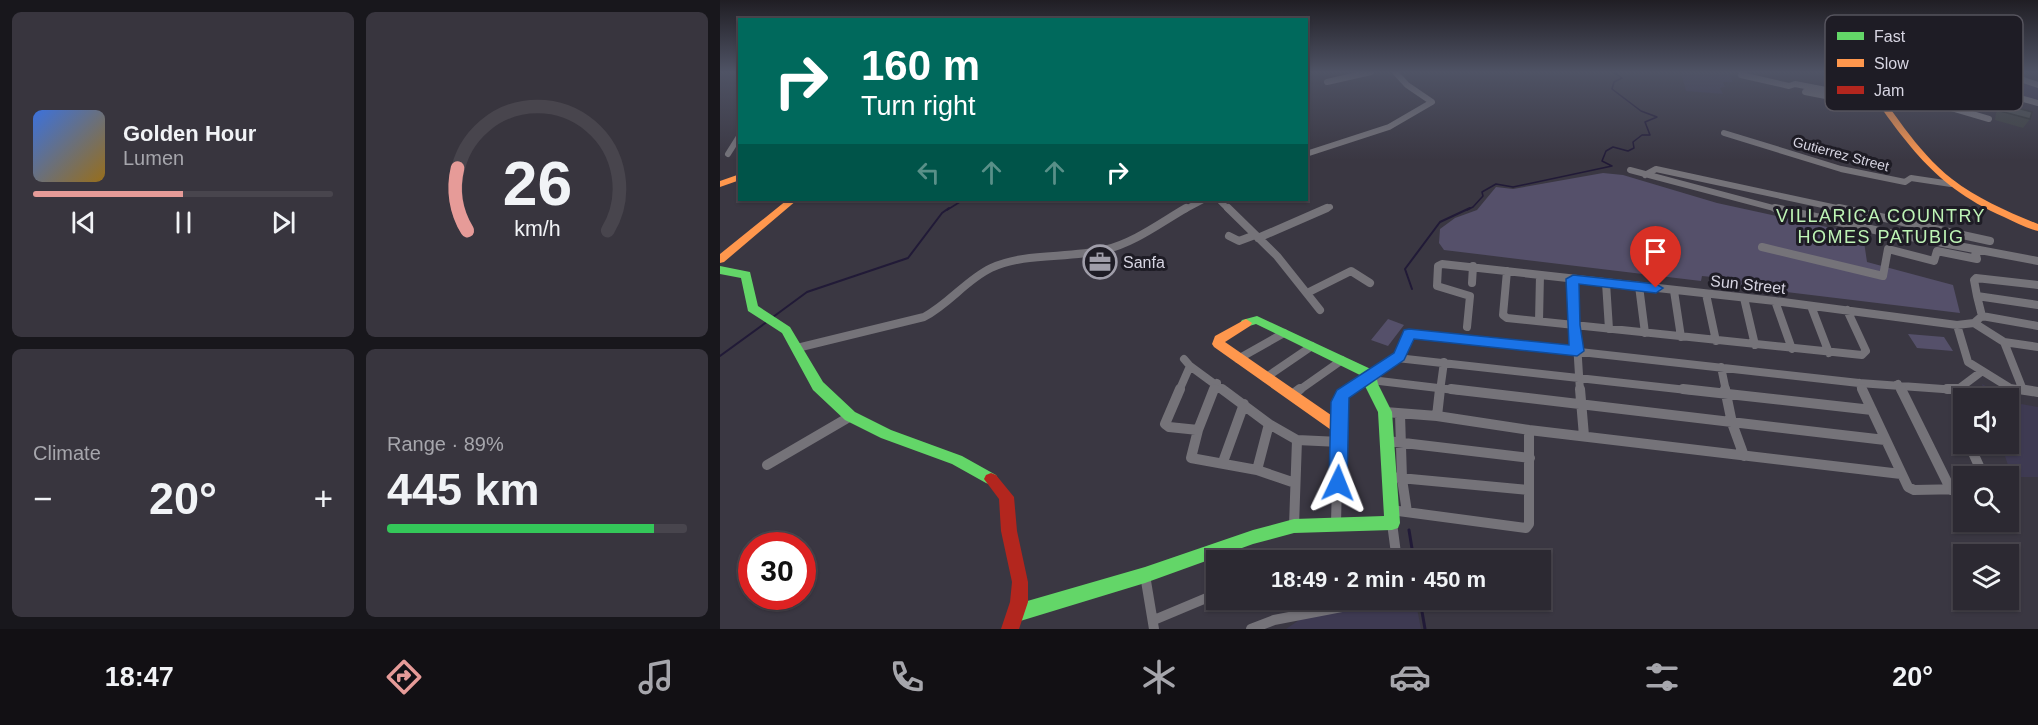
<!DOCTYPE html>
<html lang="en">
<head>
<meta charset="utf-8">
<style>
	body { margin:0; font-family:Arial,sans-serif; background:#38353e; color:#f1f3f6; height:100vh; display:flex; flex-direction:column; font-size:22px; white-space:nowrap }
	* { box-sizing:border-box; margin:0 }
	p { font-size:20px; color:#a6a6ac }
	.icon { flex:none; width:33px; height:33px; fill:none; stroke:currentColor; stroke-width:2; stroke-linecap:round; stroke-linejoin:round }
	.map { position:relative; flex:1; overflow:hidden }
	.panel { display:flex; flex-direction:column; gap:12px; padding:12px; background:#18171c; width:720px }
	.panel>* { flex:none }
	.hud { position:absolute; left:18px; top:18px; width:570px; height:183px; border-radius:0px; box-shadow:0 2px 4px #0004,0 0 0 2px #48454d; background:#00695c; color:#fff; overflow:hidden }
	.tools { position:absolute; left:1233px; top:388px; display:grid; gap:12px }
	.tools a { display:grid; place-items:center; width:66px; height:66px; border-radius:0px; background:#2c2932; box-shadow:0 2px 4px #0004,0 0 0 2px #48454d; font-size:30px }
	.speed { position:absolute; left:18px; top:532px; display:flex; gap:12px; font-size:30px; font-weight:700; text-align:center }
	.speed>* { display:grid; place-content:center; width:78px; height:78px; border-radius:50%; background:#2c2932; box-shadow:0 2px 4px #0004,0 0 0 2px #48454d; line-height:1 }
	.speed .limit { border:9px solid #d22; background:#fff; color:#111 }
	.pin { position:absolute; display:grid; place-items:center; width:51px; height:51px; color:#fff; margin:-62px -26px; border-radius:50% 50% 50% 0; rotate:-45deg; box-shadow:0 0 6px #0007 }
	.pin .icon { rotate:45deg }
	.me { position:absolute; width:66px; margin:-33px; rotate:2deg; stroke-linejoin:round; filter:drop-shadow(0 0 4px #0008) }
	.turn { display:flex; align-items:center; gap:21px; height:126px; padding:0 24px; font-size:27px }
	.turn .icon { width:78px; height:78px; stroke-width:2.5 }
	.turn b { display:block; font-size:42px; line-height:51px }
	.lanes { display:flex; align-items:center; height:57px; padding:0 24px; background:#0003; justify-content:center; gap:30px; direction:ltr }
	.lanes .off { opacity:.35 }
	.big { font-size:45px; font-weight:800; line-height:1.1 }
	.panel .tile { flex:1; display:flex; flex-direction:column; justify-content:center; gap:9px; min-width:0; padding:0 21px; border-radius:9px; background:#38353e }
	.panel .dial { align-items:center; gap:0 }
	.dial svg { height:156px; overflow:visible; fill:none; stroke:#48454d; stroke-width:7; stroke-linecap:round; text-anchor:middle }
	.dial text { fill:#f1f3f6; stroke:none }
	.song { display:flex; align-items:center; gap:18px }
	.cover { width:72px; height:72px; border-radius:9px; background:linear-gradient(135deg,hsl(220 70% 55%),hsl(40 70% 35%)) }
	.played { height:6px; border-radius:3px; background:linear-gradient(90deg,#e69b98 50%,#48454d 50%) }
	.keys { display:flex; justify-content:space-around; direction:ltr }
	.heat { display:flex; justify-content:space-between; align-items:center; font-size:33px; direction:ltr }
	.charge { height:9px; border-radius:4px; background:linear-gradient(90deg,#34c759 89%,#48454d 0) }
	.panel .tiles { flex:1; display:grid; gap:12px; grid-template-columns:repeat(2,1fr) }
	.trip { position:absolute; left:486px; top:550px; width:345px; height:60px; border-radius:0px; background:#2c2932; box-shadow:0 2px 4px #0004,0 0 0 2px #48454d; font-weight:800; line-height:60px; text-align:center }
	.tab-bar { display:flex; height:96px; justify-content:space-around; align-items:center; background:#121014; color:#a6a6ac }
	.tab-bar .icon { width:42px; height:42px }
	.tab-bar .on { color:#e69b98 }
	.tab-bar b { font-size:27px; color:#f1f3f6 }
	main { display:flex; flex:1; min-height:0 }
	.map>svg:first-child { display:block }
	.built { fill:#3e3a52 }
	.green { fill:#55506a }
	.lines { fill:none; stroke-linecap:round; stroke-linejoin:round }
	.stream-far2 { stroke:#211a37; stroke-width:1.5 }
	.stream-far1 { stroke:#211a37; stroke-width:2 }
	.stream { stroke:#211a37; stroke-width:3 }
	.street-far2 { stroke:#757379; stroke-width:6 }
	.street-far1 { stroke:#757379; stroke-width:8 }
	.street { stroke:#757379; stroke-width:10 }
	.fast { fill:#63d668; fill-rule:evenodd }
	.slow { fill:#ff974d; fill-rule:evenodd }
	.jam { fill:#b3261e; fill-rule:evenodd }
	.wall { fill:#3f4242 }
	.building { fill:#494d4d; stroke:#333636; stroke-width:1.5 }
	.route { fill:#1a73e8; stroke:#114b97; stroke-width:1.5 }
	.labels { text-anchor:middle; stroke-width:6; stroke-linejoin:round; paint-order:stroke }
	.far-street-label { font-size:14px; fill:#d7d5e2; stroke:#1e1c25 }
	.poi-label { font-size:16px; fill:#d7d5e2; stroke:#1e1c25; text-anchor:start }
	.street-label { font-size:16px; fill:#d7d5e2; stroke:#1e1c25 }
	.neighbourhood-label { font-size:18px; letter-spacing:1.5px; fill:#bef4b5; stroke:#1e1c25 }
	.key { fill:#1e1c25; stroke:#56545e; stroke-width:1.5 }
	.key-label { font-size:16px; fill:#d7d5e2 }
</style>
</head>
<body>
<main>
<section class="panel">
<div class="tiles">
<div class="tile">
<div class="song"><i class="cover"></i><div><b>Golden Hour</b><p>Lumen</p></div></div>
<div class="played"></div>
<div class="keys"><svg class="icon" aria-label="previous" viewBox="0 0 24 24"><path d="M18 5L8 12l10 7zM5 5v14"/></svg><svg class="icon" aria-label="pause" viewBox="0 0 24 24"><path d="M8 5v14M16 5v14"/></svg><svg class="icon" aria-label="next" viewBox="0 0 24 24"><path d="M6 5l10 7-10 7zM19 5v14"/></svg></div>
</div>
<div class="tile dial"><svg viewBox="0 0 100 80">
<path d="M14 69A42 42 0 1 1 86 69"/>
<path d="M14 69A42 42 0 0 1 9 37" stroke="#e69b98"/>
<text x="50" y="56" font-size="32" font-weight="700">26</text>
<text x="50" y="72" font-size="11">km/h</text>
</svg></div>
<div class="tile"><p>Climate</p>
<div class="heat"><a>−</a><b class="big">20°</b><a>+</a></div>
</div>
<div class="tile"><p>Range · 89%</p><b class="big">445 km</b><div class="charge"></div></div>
</div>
</section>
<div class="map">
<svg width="1318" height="629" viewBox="0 0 1318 629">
	<rect width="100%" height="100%" fill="#3a3742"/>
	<path class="built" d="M 961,72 L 1008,72 L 1013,82 L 1003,82 L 1005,87 L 1000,88 L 1003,94 L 966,91 Z
		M 1250,72 L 1275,72 L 1318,86 L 1318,102 L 1295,96 L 1298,90 L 1262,80 L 1265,77 Z
		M 1262,384 L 1301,404 L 1318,407 L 1318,477 L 1292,477 L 1281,444 L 1288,444 L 1288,399 L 1267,399 Z
		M 696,603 L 701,629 L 566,629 L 585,616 Z"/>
	<path class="green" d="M 883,173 L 903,175 L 997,203 L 1143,235 L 1147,262 L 1233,285 L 1240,313 L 1016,286 L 1013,279 L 982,276 L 981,281 L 724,250 L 719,243 L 720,229 L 735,218 L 757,210 L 776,187 L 793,189 Z
		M 668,319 L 684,325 L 668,346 L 651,340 Z
		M 1188,334 L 1224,337 L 1233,351 L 1197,348 Z"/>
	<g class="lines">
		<path class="stream-far2" d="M 227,210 L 243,200
			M 747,210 L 753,207 L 763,196 L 762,192 L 776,184 L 793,187 L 892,166 L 882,161 L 886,151 L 893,147 L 908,151 L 914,148 L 913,142 L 922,135 L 930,135 L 925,122 L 937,117 L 921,111 L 892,89 L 894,82 L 902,78 L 893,72"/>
		<path class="stream-far1" d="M 692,289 L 685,269 L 720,222 L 750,208
			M 53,317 L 87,292 L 188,258 L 222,213 L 229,208
			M 0,356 L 48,321"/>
		<path class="stream" d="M 689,530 L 694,561
			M 700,600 L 705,629"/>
		<path class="street-far2" d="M 1203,72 L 1318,103
			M 1280,72 L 1318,85
			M 1021,75 L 1069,86 L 1075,84 L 1163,101
			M 607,82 L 651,72
			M 1154,90 L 1201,99 L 1269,119
			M 1085,92 L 1111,97 L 1113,91
			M 1004,133 L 1121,169 L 1185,182 L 1191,178 L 1231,184
			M 8,154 L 20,135
			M 586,154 L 669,127 L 712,102 L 687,85 L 675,72
			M 910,170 L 1061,210
			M 925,175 L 936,169 L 1126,210
			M 499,200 L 509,210
			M 464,210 L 483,200
			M 603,210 L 610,207"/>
		<path class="street-far1" d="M 508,208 L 557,256 L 600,310
			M 1055,208 L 1164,232 L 1318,261
			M 1119,208 L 1270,241
			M 509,236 L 519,241 L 535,235
			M 538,238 L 607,208
			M 1042,247 L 1163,276 L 1168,249 L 1214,261 L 1217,251 L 1257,259 L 1255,251
			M 787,271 L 783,315 L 787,318 L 1142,355 L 1146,351 L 1127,310
			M 853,279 L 860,391
			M 752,283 L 753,266
			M 886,283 L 889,329
			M 919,286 L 925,333
			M 954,291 L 961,337
			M 587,293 L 631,271 L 650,283
			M 986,294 L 996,341
			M 1257,296 L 1254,280 L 1256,278 L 1318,285
			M 1024,298 L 1035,345
			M 1055,301 L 1072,349
			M 1091,306 L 1109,353
			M 1262,316 L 1318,326
			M 819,321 L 820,275
			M 1254,323 L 1284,342 L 1318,347
			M 1237,325 L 1248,362 L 1290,388 L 1310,391
			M 747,327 L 750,296 L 717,286 L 718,266 L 722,264 L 1055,301 L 1237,325 L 1254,323 L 1262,316 L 1257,296 L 1318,305
			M 1284,342 L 1303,390
			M 77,348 L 204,317 C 229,304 246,280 271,268 C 306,252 347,259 384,250 C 414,243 440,223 466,208
			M 677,358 L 976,391
			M 464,359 L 470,366
			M 518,359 L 564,333
			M 1001,367 L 1006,391
			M 545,378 L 592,346
			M 651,380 L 743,391
			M 1139,383 L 1143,391
			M 1178,384 L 1181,391
			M 459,391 L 470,366 L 504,391
			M 494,391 L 497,383
			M 578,391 L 622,360
			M 627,391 L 674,362 L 681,354 L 689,333 L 1139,383 L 1237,390 L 1261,372
			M 720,391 L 724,362"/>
		<path class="street" d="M 460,389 L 445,424 L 449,427 L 478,430
			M 494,389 L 478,430 L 471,458 L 537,470 L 575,483
			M 502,389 L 549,424 L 577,440 L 620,442
			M 731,389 L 1165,440
			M 860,389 L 864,436
			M 963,389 L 1152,410
			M 1005,389 L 1012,423 L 1024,456
			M 1142,389 L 1188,487 L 1194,490 L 1244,489
			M 1181,389 L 1231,490
			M 1227,389 L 1238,389
			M 1299,389 L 1318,392
			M 1237,390 L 1244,432
			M 572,395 L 580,389
			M 665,412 L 717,416 L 809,430 L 1181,474
			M 680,414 L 682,479 L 687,512
			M 717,416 L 720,389
			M 667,441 L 810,458
			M 1249,444 L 1264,477
			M 503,462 L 524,404
			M 47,465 L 131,416
			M 537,470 L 549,424
			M 669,477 L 809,490 L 809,430
			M 671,510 L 806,528 L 809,524 L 809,490
			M 616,523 L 619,402 L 629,389
			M 672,523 L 677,561
			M 574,526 L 577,440
			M 425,575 L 434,629
			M 434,620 L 496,594
			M 531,629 L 554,620 L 658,600"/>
		<path class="fast" d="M 0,266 L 30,272 L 38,306 L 70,327 L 103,382 L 135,412 L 171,430 L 242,456 L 276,475 L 278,479 L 276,483 L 271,485 L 266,483 L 232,464 L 161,438 L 125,420 L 93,390 L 62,333 L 28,311 L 21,278 L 0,274 Z
			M 537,316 L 655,371 L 658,384 L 672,412 L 680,523 L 678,528 L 672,530 L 574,533 L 533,544 L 425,583 L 297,622 L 291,619 L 288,613 L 291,607 L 297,604 L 425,567 L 533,530 L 574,519 L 664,516 L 658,412 L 644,384 L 644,377 L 536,324 L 526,327 L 520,323 L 522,320 Z"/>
		<path class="slow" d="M 1135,72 L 1143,72 C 1172,108 1195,150 1232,179 C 1258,199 1288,212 1318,224 L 1318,231 C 1306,228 1295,222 1284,217 C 1207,183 1183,136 1135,72 Z
			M 20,174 L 20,180 L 0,187 L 0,181 Z
			M 67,200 L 77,200 L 4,262 L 0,263 L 0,254 Z
			M 526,319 L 532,323 L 530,326 L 505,342 L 624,424 L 626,428 L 624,432 L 619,434 L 614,432 L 494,347 L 492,344 L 495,336 Z"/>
		<path class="jam" d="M 271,473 L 276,475 L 294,497 L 297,531 L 308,582 L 308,602 L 299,629 L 281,629 L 290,602 L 292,582 L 281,531 L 279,499 L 264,479 L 266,475 Z"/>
	</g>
	<path class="wall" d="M 1282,104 L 1310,119 L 1303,128 L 1275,120 L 1276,113 Z"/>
	<path class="building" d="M 1282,104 L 1312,112 L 1310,119 L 1280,111 Z"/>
	<linearGradient id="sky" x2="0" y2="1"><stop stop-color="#201e24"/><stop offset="0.45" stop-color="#4f5365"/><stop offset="1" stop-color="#4f5365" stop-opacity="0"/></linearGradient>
	<rect width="1318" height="160" fill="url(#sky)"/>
	<path class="route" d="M 853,275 L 936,284 L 943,288 L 936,293 L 859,284 L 860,325 L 864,351 L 857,356 L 694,339 L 684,360 L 629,398 L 627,483 L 624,488 L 618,490 L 612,488 L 609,483 L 611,402 L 617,390 L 674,353 L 684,330 L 689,329 L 849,345 L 846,279 Z"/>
	<defs>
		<symbol id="office-ring" viewBox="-11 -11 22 22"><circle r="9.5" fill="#1e1c25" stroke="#a09eaa" stroke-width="1.5"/><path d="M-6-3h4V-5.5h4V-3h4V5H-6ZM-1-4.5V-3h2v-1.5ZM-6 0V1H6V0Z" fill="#a09eaa"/></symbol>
	</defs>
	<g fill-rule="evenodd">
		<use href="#office-ring" x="361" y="243" width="38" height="38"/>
	</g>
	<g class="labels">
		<g class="far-street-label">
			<text transform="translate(1121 154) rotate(15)" y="5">Gutierrez Street</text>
		</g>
		<g class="poi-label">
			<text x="403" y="268">Sanfa</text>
		</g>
		<g class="street-label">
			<text transform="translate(1028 284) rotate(6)" y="6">Sun Street</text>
		</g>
		<g class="neighbourhood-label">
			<text x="1161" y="222">VILLARICA COUNTRY<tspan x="1161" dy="21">HOMES PATUBIG</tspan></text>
		</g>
	</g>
	<rect x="1105" y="15" width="198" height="96" rx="9" class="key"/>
	<rect x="1117" y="32" width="27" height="8" fill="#63d668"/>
	<rect x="1117" y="59" width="27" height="8" fill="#ff974d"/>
	<rect x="1117" y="86" width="27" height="8" fill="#b3261e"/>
	<g class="key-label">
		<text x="1154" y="42">Fast</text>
		<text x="1154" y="69">Slow</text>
		<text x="1154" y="96">Jam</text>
	</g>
</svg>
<div class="tools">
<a><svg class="icon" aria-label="sound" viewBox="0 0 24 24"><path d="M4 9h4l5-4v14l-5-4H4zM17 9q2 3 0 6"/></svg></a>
<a><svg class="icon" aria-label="search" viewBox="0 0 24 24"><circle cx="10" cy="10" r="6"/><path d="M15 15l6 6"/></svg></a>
<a><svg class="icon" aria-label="layers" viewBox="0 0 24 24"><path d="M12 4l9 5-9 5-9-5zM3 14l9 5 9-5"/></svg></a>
</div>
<div class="speed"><div class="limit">30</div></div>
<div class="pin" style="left:936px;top:288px;background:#d93025"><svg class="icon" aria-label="arrive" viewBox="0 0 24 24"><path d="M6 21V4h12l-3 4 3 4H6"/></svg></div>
<svg class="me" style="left:618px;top:483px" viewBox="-20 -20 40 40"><path d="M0-17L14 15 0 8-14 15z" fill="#1a73e8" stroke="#fff" stroke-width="4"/></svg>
<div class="trip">18:49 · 2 min · 450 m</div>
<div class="hud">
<div class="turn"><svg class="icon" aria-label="right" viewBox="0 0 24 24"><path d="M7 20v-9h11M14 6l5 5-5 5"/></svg><div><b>160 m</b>Turn right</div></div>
<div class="lanes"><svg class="icon off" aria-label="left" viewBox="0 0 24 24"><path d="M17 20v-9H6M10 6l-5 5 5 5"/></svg><svg class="icon off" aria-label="ahead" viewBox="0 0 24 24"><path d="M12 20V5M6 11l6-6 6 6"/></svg><svg class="icon off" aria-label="ahead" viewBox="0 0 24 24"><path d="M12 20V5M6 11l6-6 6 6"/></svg><svg class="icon" aria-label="right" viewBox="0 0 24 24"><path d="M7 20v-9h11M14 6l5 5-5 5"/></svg></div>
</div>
</div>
</main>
<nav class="tab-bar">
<b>18:47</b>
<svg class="icon on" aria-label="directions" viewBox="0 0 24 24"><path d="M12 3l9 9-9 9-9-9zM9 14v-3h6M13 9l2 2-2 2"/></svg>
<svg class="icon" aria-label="music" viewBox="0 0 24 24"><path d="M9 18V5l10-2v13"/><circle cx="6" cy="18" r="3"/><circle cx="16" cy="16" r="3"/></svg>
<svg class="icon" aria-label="phone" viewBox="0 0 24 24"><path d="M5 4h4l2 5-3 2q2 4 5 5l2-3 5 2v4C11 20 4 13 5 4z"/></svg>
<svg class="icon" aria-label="climate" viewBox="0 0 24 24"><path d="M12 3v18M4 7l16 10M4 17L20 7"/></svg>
<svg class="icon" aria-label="car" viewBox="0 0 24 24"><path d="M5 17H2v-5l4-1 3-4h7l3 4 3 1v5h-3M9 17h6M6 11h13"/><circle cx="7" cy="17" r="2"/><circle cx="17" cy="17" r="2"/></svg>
<svg class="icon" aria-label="filters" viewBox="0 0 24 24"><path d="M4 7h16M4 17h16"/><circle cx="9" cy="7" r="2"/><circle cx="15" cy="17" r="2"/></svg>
<b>20°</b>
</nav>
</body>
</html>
